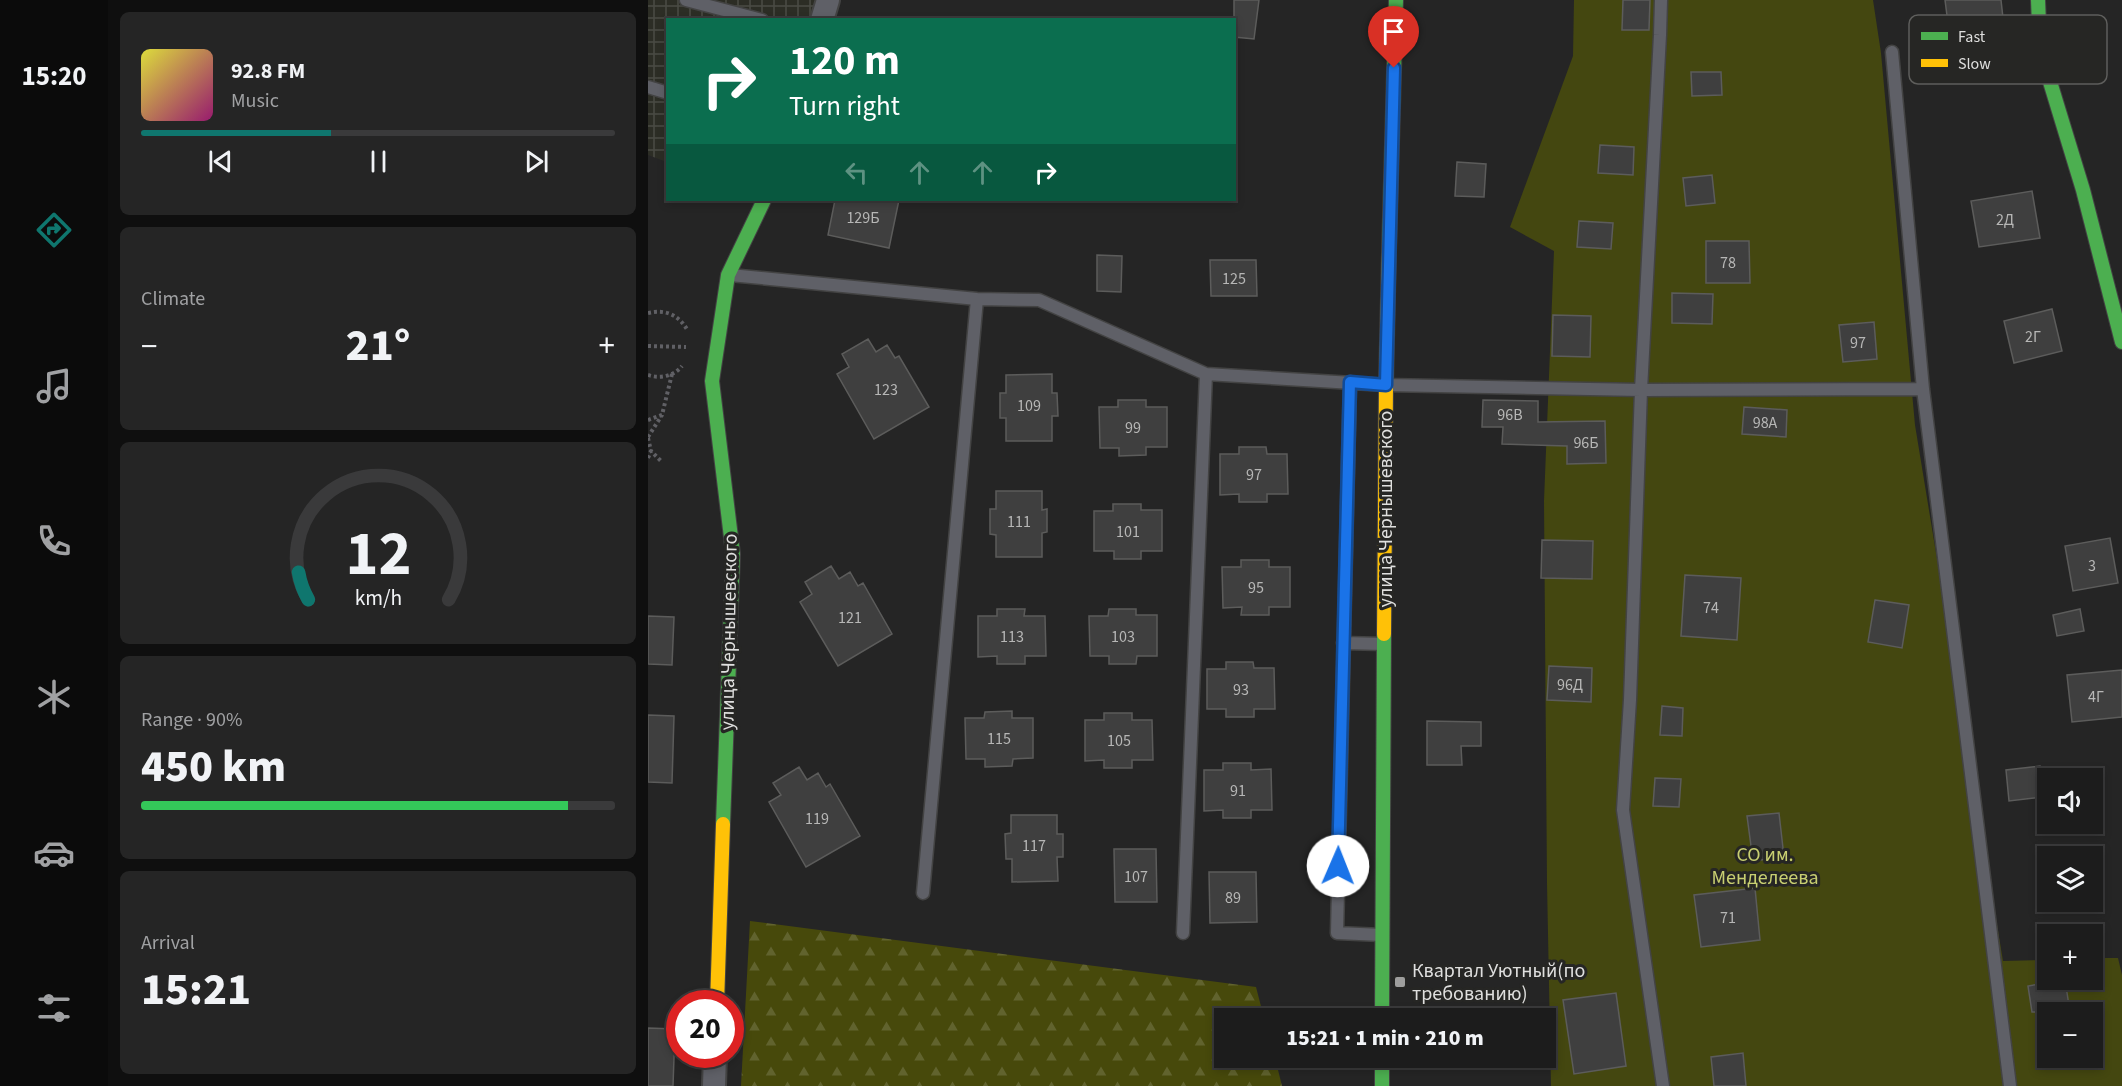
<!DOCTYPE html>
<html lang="en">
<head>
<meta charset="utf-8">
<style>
	body { margin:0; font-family:"Source Sans 3",sans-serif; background:#252525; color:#f1f3f6; height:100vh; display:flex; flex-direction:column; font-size:22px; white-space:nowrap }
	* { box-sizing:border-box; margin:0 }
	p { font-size:20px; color:#a0a1a3 }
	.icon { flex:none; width:33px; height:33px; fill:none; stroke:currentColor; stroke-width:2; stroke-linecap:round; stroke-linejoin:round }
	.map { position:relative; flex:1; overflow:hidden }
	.details { display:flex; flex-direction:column; gap:12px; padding:12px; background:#0f0f0f; width:540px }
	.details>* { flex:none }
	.top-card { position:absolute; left:18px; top:18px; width:570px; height:183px; border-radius:0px; box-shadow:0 3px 9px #0003,0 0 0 2px #3a3a3b; background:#0b6e4f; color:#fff; overflow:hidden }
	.buttons { position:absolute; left:1389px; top:768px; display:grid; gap:12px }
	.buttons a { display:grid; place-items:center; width:66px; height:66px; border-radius:0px; background:#1c1c1c; box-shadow:0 3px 9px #0003,0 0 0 2px #3a3a3b; font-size:30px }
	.speed { position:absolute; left:18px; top:990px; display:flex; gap:12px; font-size:30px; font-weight:700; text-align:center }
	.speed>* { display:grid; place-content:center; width:78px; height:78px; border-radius:50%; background:#1c1c1c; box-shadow:0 3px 9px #0003,0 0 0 2px #3a3a3b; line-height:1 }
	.speed .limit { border:9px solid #d22; background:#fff; color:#111 }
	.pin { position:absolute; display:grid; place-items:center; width:51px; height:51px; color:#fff; margin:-62px -26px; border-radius:50% 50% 50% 0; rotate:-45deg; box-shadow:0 0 6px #0007 }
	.pin .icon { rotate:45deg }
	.me { position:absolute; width:66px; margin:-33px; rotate:1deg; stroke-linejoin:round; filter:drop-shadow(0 0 4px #0008) }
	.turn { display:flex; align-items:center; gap:21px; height:126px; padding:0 24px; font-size:27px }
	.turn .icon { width:78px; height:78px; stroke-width:2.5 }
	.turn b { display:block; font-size:42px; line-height:51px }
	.lanes { display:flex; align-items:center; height:57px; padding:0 24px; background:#0003; justify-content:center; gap:30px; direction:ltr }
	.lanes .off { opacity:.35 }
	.big { font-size:45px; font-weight:800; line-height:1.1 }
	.details .tile { flex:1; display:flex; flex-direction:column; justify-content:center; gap:9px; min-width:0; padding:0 21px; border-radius:9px; background:#252525 }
	.details .dial { align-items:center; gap:0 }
	.dial svg { height:156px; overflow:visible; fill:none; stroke:#3a3a3b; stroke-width:7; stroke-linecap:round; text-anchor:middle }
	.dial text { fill:#f1f3f6; stroke:none }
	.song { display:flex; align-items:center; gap:18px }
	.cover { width:72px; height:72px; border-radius:9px; background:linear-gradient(135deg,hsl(60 70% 55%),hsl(320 70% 35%)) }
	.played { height:6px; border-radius:3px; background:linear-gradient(90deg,#0f766e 40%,#3a3a3b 40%) }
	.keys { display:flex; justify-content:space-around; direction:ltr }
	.heat { display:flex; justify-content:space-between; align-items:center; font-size:33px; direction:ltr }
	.charge { height:9px; border-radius:4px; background:linear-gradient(90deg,#34c759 90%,#3a3a3b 0) }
	.trip { position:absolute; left:566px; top:1008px; width:342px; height:60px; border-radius:0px; background:#1c1c1c; box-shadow:0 3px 9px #0003,0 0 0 2px #3a3a3b; font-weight:800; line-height:60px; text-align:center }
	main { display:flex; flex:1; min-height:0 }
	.tab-bar { display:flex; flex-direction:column; width:108px; justify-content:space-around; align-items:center; background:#0b0b0b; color:#a0a1a3 }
	.tab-bar .icon { width:42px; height:42px }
	.tab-bar .on { color:#0f766e }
	.tab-bar b { font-size:27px; color:#f1f3f6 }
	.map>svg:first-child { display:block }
	.industrial { fill:url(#industrial-grid) }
	.forest { fill:url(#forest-firs) }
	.garden { fill:#444710; fill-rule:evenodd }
	.building { fill:#3f3f3f; stroke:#5c5c5b; stroke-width:1.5 }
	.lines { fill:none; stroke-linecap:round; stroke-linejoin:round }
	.lane-casing { stroke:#434343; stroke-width:15 }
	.street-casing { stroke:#434343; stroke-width:26 }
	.fast-casing { stroke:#434343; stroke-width:16 }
	.slow-casing { stroke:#434343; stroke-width:16 }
	.path { stroke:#606065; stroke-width:4; stroke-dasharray:3 3; stroke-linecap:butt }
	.lane { stroke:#5f6067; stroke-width:12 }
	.street { stroke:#5f6067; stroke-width:22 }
	.fast { stroke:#4caf50; stroke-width:14 }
	.slow { stroke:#ffc107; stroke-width:14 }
	.route-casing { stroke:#114b97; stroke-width:15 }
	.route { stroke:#1a73e8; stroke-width:10 }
	.poi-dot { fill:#9e9e9d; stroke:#262624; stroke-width:2 }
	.labels { text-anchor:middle; stroke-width:6; stroke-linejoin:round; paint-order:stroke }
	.number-label { font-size:16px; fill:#b7b7b6 }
	.street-label { font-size:20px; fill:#dfdfde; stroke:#262624 }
	.park-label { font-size:20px; fill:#c8cf71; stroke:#262624 }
	.poi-label { font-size:20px; fill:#dfdfde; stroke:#262624; text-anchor:start }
	.key { fill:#262624; stroke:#5e5e5c; stroke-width:1.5 }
	.key-label { font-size:16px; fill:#dfdfde }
</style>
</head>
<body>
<main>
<nav class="tab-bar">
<b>15:20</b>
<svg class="icon on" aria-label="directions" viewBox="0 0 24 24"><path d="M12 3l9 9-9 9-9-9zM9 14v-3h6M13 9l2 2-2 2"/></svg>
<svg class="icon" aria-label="music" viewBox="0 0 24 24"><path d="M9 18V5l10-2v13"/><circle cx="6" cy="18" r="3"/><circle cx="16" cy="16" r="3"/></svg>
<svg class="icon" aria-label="phone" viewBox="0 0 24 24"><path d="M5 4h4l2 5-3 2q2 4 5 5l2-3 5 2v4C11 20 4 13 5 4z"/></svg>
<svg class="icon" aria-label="climate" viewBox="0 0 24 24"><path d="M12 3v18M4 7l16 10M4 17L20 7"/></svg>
<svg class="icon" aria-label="car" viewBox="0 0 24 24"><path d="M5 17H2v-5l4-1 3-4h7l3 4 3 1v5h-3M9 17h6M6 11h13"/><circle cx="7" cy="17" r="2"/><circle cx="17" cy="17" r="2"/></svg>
<svg class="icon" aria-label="filters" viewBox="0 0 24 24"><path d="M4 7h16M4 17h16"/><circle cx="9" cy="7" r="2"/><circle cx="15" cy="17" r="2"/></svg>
</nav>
<section class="details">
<div class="tile">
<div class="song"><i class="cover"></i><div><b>92.8 FM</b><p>Music</p></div></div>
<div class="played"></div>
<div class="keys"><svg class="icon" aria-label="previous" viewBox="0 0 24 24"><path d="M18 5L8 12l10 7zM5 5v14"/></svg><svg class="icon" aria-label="pause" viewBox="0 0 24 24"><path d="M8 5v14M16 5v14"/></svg><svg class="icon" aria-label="next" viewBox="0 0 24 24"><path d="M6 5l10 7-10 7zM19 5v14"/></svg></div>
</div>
<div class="tile"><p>Climate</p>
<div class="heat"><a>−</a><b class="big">21°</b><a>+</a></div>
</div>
<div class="tile dial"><svg viewBox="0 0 100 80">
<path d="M14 69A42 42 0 1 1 86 69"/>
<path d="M14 69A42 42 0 0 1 9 55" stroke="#0f766e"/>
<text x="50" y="56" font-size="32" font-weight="700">12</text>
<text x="50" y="72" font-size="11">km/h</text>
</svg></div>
<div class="tile"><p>Range · 90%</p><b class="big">450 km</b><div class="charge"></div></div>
<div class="tile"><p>Arrival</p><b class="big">15:21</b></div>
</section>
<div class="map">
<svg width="1474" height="1086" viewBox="0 0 1474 1086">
	<defs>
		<pattern id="industrial-grid" width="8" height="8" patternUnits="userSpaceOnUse" patternTransform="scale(1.5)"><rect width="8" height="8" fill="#2c2d25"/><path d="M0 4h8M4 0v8" fill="none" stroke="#4a4b44"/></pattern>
		<pattern id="forest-firs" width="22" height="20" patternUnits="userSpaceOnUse" patternTransform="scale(1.5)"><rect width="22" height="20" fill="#47490b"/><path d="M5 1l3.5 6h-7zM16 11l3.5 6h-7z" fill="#61632e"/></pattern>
	</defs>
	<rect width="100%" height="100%" fill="#252525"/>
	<path class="industrial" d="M 0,0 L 175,0 L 170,19 L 20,20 L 19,162 L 0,155 Z"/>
	<path class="forest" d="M 102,921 L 608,987 L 616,1018 L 576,1018 L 576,1058 L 627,1058 L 634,1086 L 93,1086 Z"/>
	<path class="garden" d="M 926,0 L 1225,0 L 1233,53 L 1267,425 L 1355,961 L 1399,960 L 1400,980 L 1444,980 L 1445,958 L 1470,958 L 1474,975 L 1474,1086 L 903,1086 L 899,883 L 896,501 L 906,251 L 862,227 L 925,56 ZM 1400,1012 L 1444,1012 L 1444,1058 L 1400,1058 Z"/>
	<path class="building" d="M 586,0 L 611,0 L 606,39 L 586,37 Z
		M 975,0 L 1002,0 L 1001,30 L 974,30 Z
		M 1297,0 L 1353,0 L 1356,27 L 1333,30 L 1334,43 L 1303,47 Z
		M 1043,72 L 1073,72 L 1074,95 L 1044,96 Z
		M 952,145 L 986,147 L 985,175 L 950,173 Z
		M 809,162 L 838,164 L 836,197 L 807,196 Z
		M 1064,175 L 1067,203 L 1038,206 L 1035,178 Z
		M 1384,191 L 1392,238 L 1331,247 L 1323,201 Z
		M 187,200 L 251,200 L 241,248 L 180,235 Z
		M 931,221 L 965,223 L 963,249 L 929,247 Z
		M 1058,241 L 1101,241 L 1102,283 L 1058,283 Z
		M 449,255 L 474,256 L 473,292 L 449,291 Z
		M 562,260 L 608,260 L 609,296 L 563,296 Z
		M 1024,293 L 1065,294 L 1064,324 L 1024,323 Z
		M 1404,309 L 1414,351 L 1366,363 L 1356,321 Z
		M 905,315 L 943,316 L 942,357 L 904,356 Z
		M 1226,322 L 1229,359 L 1195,362 L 1191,325 Z
		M 220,339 L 228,352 L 239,345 L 247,358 L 251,356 L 281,407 L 226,439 L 189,374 L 201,367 L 194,354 Z
		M 404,374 L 404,393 L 409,393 L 410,416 L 404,416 L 404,441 L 358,441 L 358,418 L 352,418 L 352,393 L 358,393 L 358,375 Z
		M 470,400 L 498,400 L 498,407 L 519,407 L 519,447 L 498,447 L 498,455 L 471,456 L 471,448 L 452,448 L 451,407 L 470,407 Z
		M 835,400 L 890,401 L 890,422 L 957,421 L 958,463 L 919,464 L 919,446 L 854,444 L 855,427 L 834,427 Z
		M 1096,407 L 1139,410 L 1138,437 L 1094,434 Z
		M 591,447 L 618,447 L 619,454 L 639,454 L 640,494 L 619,494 L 619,502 L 591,502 L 591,494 L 572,495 L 572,454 L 591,454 Z
		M 348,491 L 394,491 L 394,510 L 399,509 L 399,532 L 394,533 L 394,557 L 348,557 L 348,535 L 342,534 L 342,509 L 348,509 Z
		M 465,504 L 493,504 L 493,510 L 514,510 L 514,551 L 493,551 L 493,559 L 466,559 L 466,551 L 446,551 L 446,511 L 465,511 Z
		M 1462,538 L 1470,583 L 1425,591 L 1417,546 Z
		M 894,540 L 945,541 L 944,579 L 893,578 Z
		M 593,560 L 621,560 L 621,567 L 642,567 L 642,607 L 621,607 L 621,615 L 593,615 L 594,607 L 575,608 L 574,567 L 593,567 Z
		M 183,566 L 191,579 L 202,572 L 210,586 L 215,583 L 244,634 L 190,666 L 152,602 L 164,594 L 157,582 Z
		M 1037,575 L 1093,578 L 1089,640 L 1033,636 Z
		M 1227,600 L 1261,605 L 1254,648 L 1220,642 Z
		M 349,609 L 377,609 L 376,616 L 397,616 L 398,656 L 377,656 L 377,664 L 349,664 L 349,656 L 330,657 L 330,616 L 349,616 Z
		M 461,609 L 488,609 L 488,615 L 509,615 L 509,656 L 489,656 L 488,664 L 461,664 L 461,656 L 442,656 L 441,616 L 460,616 Z
		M 1432,609 L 1436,631 L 1409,636 L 1405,615 Z
		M 0,616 L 26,617 L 24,665 L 0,664 Z
		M 578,662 L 605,662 L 606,668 L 626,668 L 627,709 L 606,709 L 606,717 L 578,717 L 578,709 L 559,709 L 559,669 L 578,669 Z
		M 901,666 L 944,668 L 943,702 L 899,700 Z
		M 1474,670 L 1474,717 L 1424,722 L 1419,675 Z
		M 1014,706 L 1035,708 L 1034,736 L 1012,735 Z
		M 364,711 L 364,718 L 385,718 L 385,758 L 365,759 L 364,766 L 337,767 L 337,759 L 318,759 L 317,718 L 336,718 L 337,712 Z
		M 456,713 L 484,713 L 484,720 L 504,720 L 505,760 L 484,760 L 484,768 L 456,768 L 456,760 L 437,761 L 437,720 L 456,720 Z
		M 0,715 L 26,716 L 24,783 L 0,782 Z
		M 779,721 L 833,722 L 833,746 L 813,746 L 814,765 L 779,765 Z
		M 575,763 L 603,763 L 603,770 L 623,769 L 624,810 L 603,810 L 603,818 L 575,818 L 575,810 L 556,811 L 556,770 L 575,770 Z
		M 1392,766 L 1395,797 L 1361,801 L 1358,770 Z
		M 151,767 L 159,780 L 170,773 L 178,787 L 182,784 L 212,836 L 158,867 L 121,802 L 133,795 L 125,783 Z
		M 1007,778 L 1033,779 L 1031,807 L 1005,806 Z
		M 1131,813 L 1136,857 L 1105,861 L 1099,816 Z
		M 363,815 L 409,815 L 409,834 L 415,834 L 415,857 L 409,857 L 410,881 L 364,882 L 364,859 L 358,859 L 357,834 L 363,833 Z
		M 466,849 L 508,849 L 509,902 L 467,902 Z
		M 561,872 L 608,872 L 609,922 L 562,923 Z
		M 1107,888 L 1112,940 L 1053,947 L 1046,895 Z
		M 1417,980 L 1422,1012 L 1384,1012 L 1380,986 Z
		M 968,993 L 978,1066 L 926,1074 L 915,1000 Z
		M 0,1028 L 27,1029 L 25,1086 L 0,1086 Z
		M 1095,1053 L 1098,1086 L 1066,1086 L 1063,1057 Z"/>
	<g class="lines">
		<defs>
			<path id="lane" d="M 38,0 L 114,20
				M 1013,0 L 1012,35 L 993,390 L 982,700 L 975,810 L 1015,1086
				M 1244,52 L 1275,389 L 1362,1086
				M 0,87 L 20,93
				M 82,275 L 329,299 L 391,300 L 558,374 L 738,385 L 993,390 L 1275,389
				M 702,382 L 689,933 L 734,935
				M 695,643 L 736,644
				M 275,893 L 329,299
				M 535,933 L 558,374"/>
			<path id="street" d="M 174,20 L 180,0
				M 66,1086 L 67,1054"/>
			<path id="fast" d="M 1390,0 L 1392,49 L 1435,190 L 1474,342
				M 741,252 L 748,0
				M 75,824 L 85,554 L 64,381 L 80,275 L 116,200
				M 734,1018 L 736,634
				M 734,1058 L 734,1086"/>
			<path id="slow" d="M 736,634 L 738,385 L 741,252
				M 69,1004 L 75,824"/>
		</defs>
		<use href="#lane" class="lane-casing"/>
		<use href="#street" class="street-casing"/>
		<use href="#fast" class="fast-casing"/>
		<use href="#slow" class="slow-casing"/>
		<path class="path" d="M 0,313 C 18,309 31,315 40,331
			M 0,346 L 38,347
			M 0,375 C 12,379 26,376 34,366
			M 0,420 L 14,415 L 24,374
			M 0,437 L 14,415
			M 0,438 L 3,451
			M 0,458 L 3,451 L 13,461"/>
		<use href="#lane" class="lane"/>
		<use href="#street" class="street"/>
		<use href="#fast" class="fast"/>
		<use href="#slow" class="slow"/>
	</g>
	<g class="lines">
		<defs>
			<path id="route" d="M 690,866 L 702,382 L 738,385 L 746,68"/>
		</defs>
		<use href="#route" class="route-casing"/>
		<use href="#route" class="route"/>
	</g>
	<rect class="poi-dot" x="746" y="976" width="12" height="12" rx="3"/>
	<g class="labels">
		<g class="number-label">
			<text x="215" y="223">129Б</text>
			<text x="1357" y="225">2Д</text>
			<text x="1080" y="268">78</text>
			<text x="586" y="284">125</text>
			<text x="1385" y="342">2Г</text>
			<text x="1210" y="348">97</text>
			<text x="238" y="395">123</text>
			<text x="381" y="411">109</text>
			<text x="862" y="420">96В</text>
			<text x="1117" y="428">98А</text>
			<text x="485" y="433">99</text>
			<text x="938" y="448">96Б</text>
			<text x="606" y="480">97</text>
			<text x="371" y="527">111</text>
			<text x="480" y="537">101</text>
			<text x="1444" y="571">3</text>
			<text x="608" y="593">95</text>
			<text x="1063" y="613">74</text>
			<text x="202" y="623">121</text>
			<text x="364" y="642">113</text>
			<text x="475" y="642">103</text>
			<text x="922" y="690">96Д</text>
			<text x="593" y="695">93</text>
			<text x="1448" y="702">4Г</text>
			<text x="351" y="744">115</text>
			<text x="471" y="746">105</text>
			<text x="590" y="796">91</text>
			<text x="169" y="824">119</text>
			<text x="386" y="851">117</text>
			<text x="488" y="882">107</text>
			<text x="585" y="903">89</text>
			<text x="1080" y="923">71</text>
		</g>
		<g class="street-label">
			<text transform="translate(737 509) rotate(-90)" y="7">улица Чернышевского</text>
			<text transform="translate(80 632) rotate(-89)" y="7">улица Чернышевского</text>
		</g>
		<g class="park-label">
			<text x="1117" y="861">СО им.<tspan x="1117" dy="23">Менделеева</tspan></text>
		</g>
		<g class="poi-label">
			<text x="764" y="977">Квартал Уютный(по<tspan x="764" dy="23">требованию)</tspan></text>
		</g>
	</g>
	<rect x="1261" y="15" width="198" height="69" rx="9" class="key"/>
	<rect x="1273" y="32" width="27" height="8" fill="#4caf50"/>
	<rect x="1273" y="59" width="27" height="8" fill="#ffc107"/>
	<g class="key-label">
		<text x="1310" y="42">Fast</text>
		<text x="1310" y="69">Slow</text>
	</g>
</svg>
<div class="buttons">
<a><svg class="icon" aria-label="sound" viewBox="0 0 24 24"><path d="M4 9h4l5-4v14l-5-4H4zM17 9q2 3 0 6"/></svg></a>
<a><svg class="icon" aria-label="layers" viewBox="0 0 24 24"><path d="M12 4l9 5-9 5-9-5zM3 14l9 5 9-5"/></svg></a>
<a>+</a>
<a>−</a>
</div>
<div class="speed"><div class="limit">20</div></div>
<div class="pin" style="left:746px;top:68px;background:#d93025"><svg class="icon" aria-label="arrive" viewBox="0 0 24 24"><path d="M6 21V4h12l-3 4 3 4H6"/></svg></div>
<svg class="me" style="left:690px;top:866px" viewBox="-20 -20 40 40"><circle r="19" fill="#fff"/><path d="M0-13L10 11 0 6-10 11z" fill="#1a73e8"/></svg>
<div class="trip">15:21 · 1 min · 210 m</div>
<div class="top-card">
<div class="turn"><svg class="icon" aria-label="right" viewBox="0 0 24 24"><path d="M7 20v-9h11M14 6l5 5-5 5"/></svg><div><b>120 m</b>Turn right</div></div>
<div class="lanes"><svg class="icon off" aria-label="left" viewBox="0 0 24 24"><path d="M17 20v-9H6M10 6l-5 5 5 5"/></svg><svg class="icon off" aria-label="ahead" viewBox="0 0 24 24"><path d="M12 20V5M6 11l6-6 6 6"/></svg><svg class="icon off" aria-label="ahead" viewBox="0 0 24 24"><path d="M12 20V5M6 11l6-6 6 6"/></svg><svg class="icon" aria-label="right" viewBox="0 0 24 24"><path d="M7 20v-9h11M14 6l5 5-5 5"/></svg></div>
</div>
</div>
</main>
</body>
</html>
